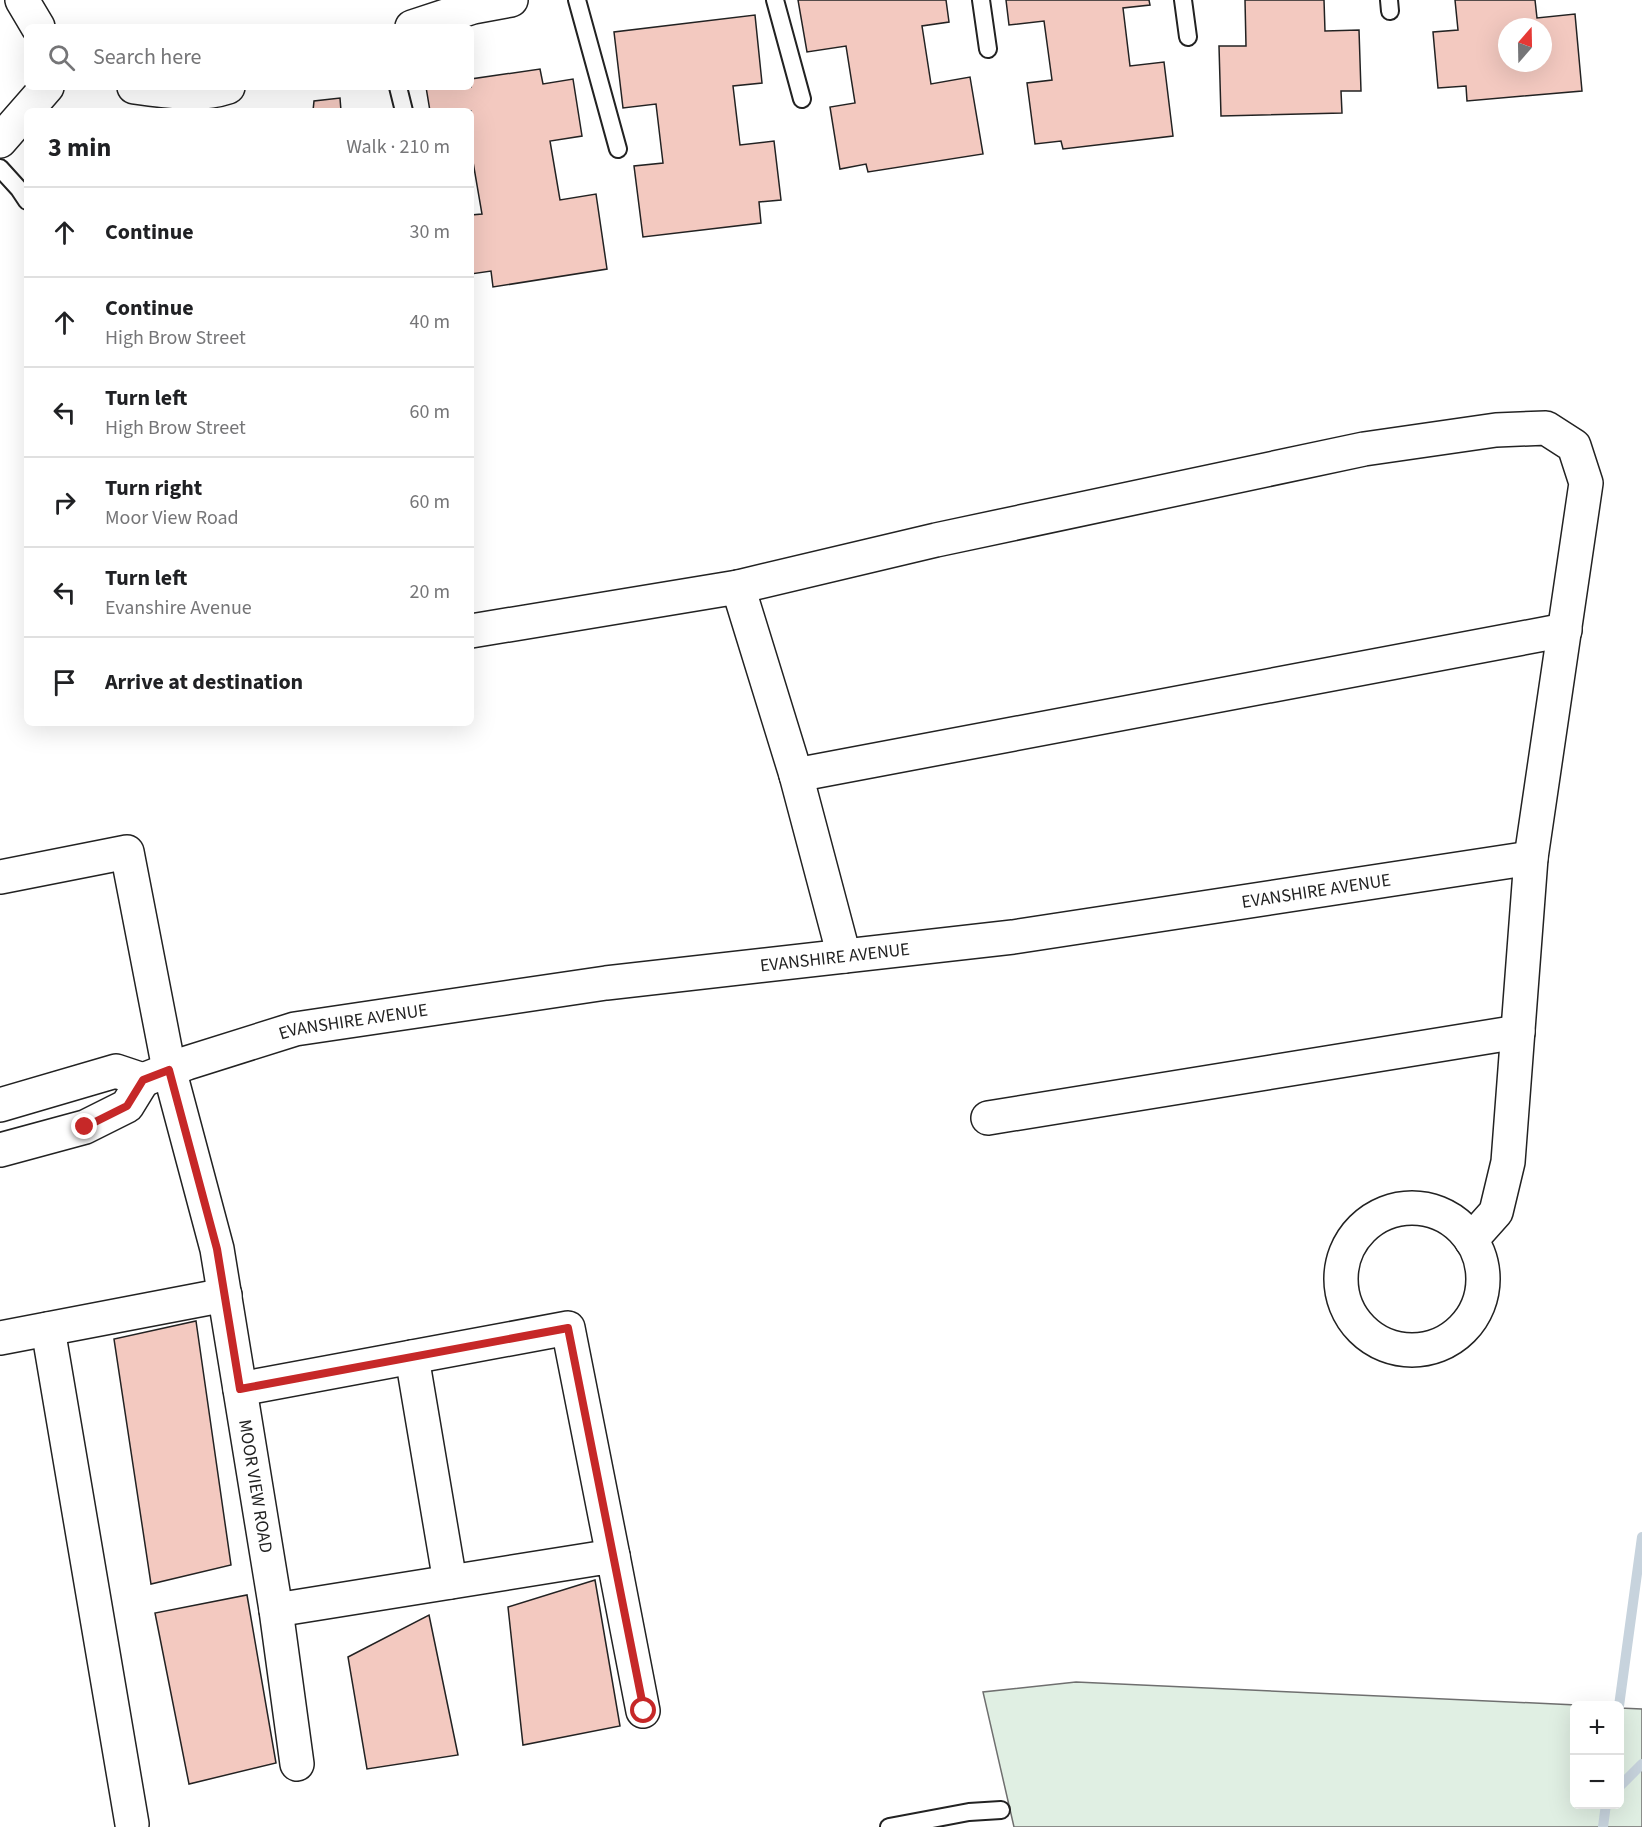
<!DOCTYPE html>
<html lang="en">
<head>
<meta charset="utf-8">
<style>
  :root { --surface:#fff; --page:#f6f6f6; --text:#202124; --muted:#757577; --line:#e0e0e0 }
  body { margin:0; font-family:"Source Sans 3",sans-serif; background:var(--page); color:var(--text) }
  .controls { position:absolute; right:18px; bottom:18px; display:grid; overflow:hidden; border-radius:9px; box-shadow:0 6px 24px #0002 }
  .controls button { width:54px; height:54px; display:grid; place-items:center; padding:0; border:0; border-bottom:2px solid var(--line); background:var(--surface); color:var(--text); font:30px sans-serif }
  .compass { position:absolute; left:1498px; top:18px; width:54px; height:54px; border-radius:50%; background:var(--surface); box-shadow:0 6px 24px #0002; rotate:20deg }
  .stop { position:absolute; width:18px; height:18px; margin:-14px; border:4px solid #c62828; border-radius:50%; background:#fff }
  .stop.end { background:#c62828; border-color:#fff; box-shadow:0 2px 6px #0008 }
  .list { margin:0; padding:0; list-style:none }
  h2 { display:flex; justify-content:space-between; align-items:center; height:78px; margin:0; padding:0 24px; font-size:26px }
  h2 small { font-size:20px; font-weight:400; color:var(--muted) }
  .list li { display:grid; grid-template-columns:39px 1fr auto; gap:18px; align-items:center; box-sizing:border-box; height:90px; padding:0 24px; border-top:2px solid var(--line) }
  .list b { display:block; font-size:22px; white-space:nowrap }
  .list p { margin:0; font-size:20px; white-space:nowrap; color:var(--muted) }
  .list em { font-size:20px; font-style:normal; color:var(--muted) }
  .icon { flex:none; width:33px; height:33px; fill:none; stroke:currentColor; stroke-width:2; stroke-linecap:round; stroke-linejoin:round }
  .map { position:relative; flex:none; width:1642px; height:1827px; overflow:hidden }
  .search { position:absolute; background:var(--surface); box-shadow:0 6px 24px #0002; left:24px; top:24px; width:450px; height:66px; display:flex; align-items:center; gap:15px; box-sizing:border-box; padding:0 21px; border-radius:9px; color:var(--muted); font-size:22px }
  .panel { position:absolute; background:var(--surface); box-shadow:0 6px 24px #0002; left:24px; top:108px; width:450px; height:618px; border-radius:9px }
  .map>svg:first-child { display:block }
  .green { fill:#e0efe3; stroke:#6f6f6f; stroke-width:1.5 }
  .lines { fill:none; stroke-linecap:round; stroke-linejoin:round }
  .stream { stroke:#c7d3dd; stroke-width:10 }
  .building { fill:#f3c9c0; stroke:#222; stroke-width:1.5; fill-rule:evenodd }
  .service-casing { stroke:#222; stroke-width:20 }
  .minor-casing { stroke:#222; stroke-width:36 }
  .service { stroke:#fff; stroke-width:16 }
  .minor { stroke:#fff; stroke-width:33 }
  .route { stroke:#c62828; stroke-width:8 }
  .labels { text-anchor:middle; stroke-width:4.5; stroke-linejoin:round; paint-order:stroke }
  .street-label { font-size:18px; fill:#222; stroke:#fff }
</style>
</head>
<body>
<div class="map">
<svg width="1642" height="1827" viewBox="0 0 1642 1827">
  <rect width="100%" height="100%" fill="#fff"/>
  <path class="green" d="M1076,1682l500,23 -2,99h46v-96l22,1v118h-628l-31,-135z"/>
  <g class="lines">
    <path class="stream" d="M1619,1706l23,-169
      M1620,1786l22,-22
      M1603,1827l3,-23"/>
  </g>
  <path class="building" d="M798,0h148l3,22 -27,4 9,58 39,-7 13,77 -115,18 -2,-8 -26,5 -10,-62 25,-4 -9,-57 -39,6z
    M1006,0h143l1,5 -27,3 7,58 34,-4 9,74 -110,13 -2,-8 -26,3 -8,-61 25,-3 -8,-59 -35,4z
    M1245,0h79l1,31 34,-1 2,61h-20l1,22 -121,3 -2,-70h27z
    M1455,0h80l2,18 38,-4 7,77 -115,10 -1,-15 -28,2 -5,-56 25,-2zM1507,27h36v36h-36z
    M755,15l7,68 -29,3 7,59 34,-4 7,59 -22,2 2,21 -118,14 -9,-71 29,-3 -7,-59 -33,4 -9,-76z
    M540,69l3,15 30,-5 9,57 -32,5 10,59 36,-6 11,75 -114,18 -2,-16 -20,3v-59l11,-1 -10,-58h-1v-45h-41l-4,-24h45v-8z
    M340,98l1,13h-28l1,-10z
    M196,1321l35,244 -80,19 -37,-245z
    M595,1580l25,146 -97,19 -15,-138z
    M247,1595l29,168 -87,21 -34,-171z
    M429,1615l29,140 -91,14 -19,-112z"/>
  <g class="lines">
    <defs>
      <path id="service" d="M577,0l41,149
        M775,0l27,99
        M981,0l7,49
        M1183,0l5,37
        M1389,0l1,11
        M398,87l6,24
        M0,168l19,21 8,12
        M889,1827l80,-15 32,-2"/>
      <g id="minor">
        <path d="M22,0l16,27"/>
        <path d="M412,27l61,-20 38,-7"/>
        <path d="M134,87c31,4 64,10 94,0"/>
        <path d="M0,141l47,-54"/>
        <path d="M738,587l198,-47 428,-91 132,-19 50,-2 28,18 12,37 -55,375 -23,304 -12,50 -25,28"/>
        <path d="M471,631l267,-44 58,188 48,181"/>
        <path d="M796,775l769,-145"/>
        <path id="s1" d="M0,877l127,-25 42,217 48,180 59,361 21,154"/>
        <path id="s2" d="M143,1080l44,-17 108,-34 311,-46 407,-46 518,-79"/>
        <path d="M0,1105l116,-34 27,9 -16,26 -42,21 -85,23"/>
        <path d="M988,1118l530,-86"/>
        <circle cx="1412" cy="1279" r="71"/>
        <path d="M48,1329l84,495"/>
        <path d="M0,1338l225,-43"/>
        <path d="M412,1357l38,225"/>
        <path d="M240,1389l328,-61 45,228"/>
        <path d="M276,1610l337,-54 30,155"/>
      </g>
    </defs>
    <use href="#service" class="service-casing"/>
    <use href="#minor" class="minor-casing"/>
    <use href="#service" class="service"/>
    <use href="#minor" class="minor"/>
  </g>
  <g class="lines">
    <path class="route" d="M85,1127l42,-21 16,-26 26,-10 48,179 23,140 328,-61 76,383"/>
  </g>
  <g class="labels">
    <g class="street-label">
      <text dy="6" stroke="none"><textPath href="#s2" startOffset="1191">EVANSHIRE AVENUE</textPath></text>
      <text dy="6" stroke="none"><textPath href="#s2" startOffset="705">EVANSHIRE AVENUE</textPath></text>
      <text dy="6" stroke="none"><textPath href="#s2" startOffset="219">EVANSHIRE AVENUE</textPath></text>
      <text dy="6" stroke="none"><textPath href="#s1" startOffset="777">MOOR VIEW ROAD</textPath></text>
    </g>
  </g>
</svg>
<div class="controls">
<button>+</button>
<button>−</button>
</div>
<svg class="compass" viewBox="-18 -18 36 36"><path d="M0-13l5 13h-10z" fill="#e53935"/><path d="M0 13l5-13h-10z" fill="#757577"/></svg>
<div class="stop" style="left:644px;top:1711px"></div>
<div class="stop end" style="left:85px;top:1127px"></div>
<div class="search"><svg class="icon" aria-label="search" viewBox="0 0 24 24"><circle cx="10" cy="10" r="6"/><path d="M15 15l6 6"/></svg>Search here</div>
<section class="panel">
<h2>3 min<small>Walk · 210 m</small></h2>
<ul class="list">
<li><svg class="icon" aria-label="ahead" viewBox="0 0 24 24"><path d="M12 20V5M6 11l6-6 6 6"/></svg><div><b>Continue</b></div><em>30 m</em></li>
<li><svg class="icon" aria-label="ahead" viewBox="0 0 24 24"><path d="M12 20V5M6 11l6-6 6 6"/></svg><div><b>Continue</b><p>High Brow Street</p></div><em>40 m</em></li>
<li><svg class="icon" aria-label="left" viewBox="0 0 24 24"><path d="M17 20v-9H6M10 6l-5 5 5 5"/></svg><div><b>Turn left</b><p>High Brow Street</p></div><em>60 m</em></li>
<li><svg class="icon" aria-label="right" viewBox="0 0 24 24"><path d="M7 20v-9h11M14 6l5 5-5 5"/></svg><div><b>Turn right</b><p>Moor View Road</p></div><em>60 m</em></li>
<li><svg class="icon" aria-label="left" viewBox="0 0 24 24"><path d="M17 20v-9H6M10 6l-5 5 5 5"/></svg><div><b>Turn left</b><p>Evanshire Avenue</p></div><em>20 m</em></li>
<li><svg class="icon" aria-label="arrive" viewBox="0 0 24 24"><path d="M6 21V4h12l-3 4 3 4H6"/></svg><div><b>Arrive at destination</b></div></li>
</ul>
</section>
</div>
</body>
</html>
